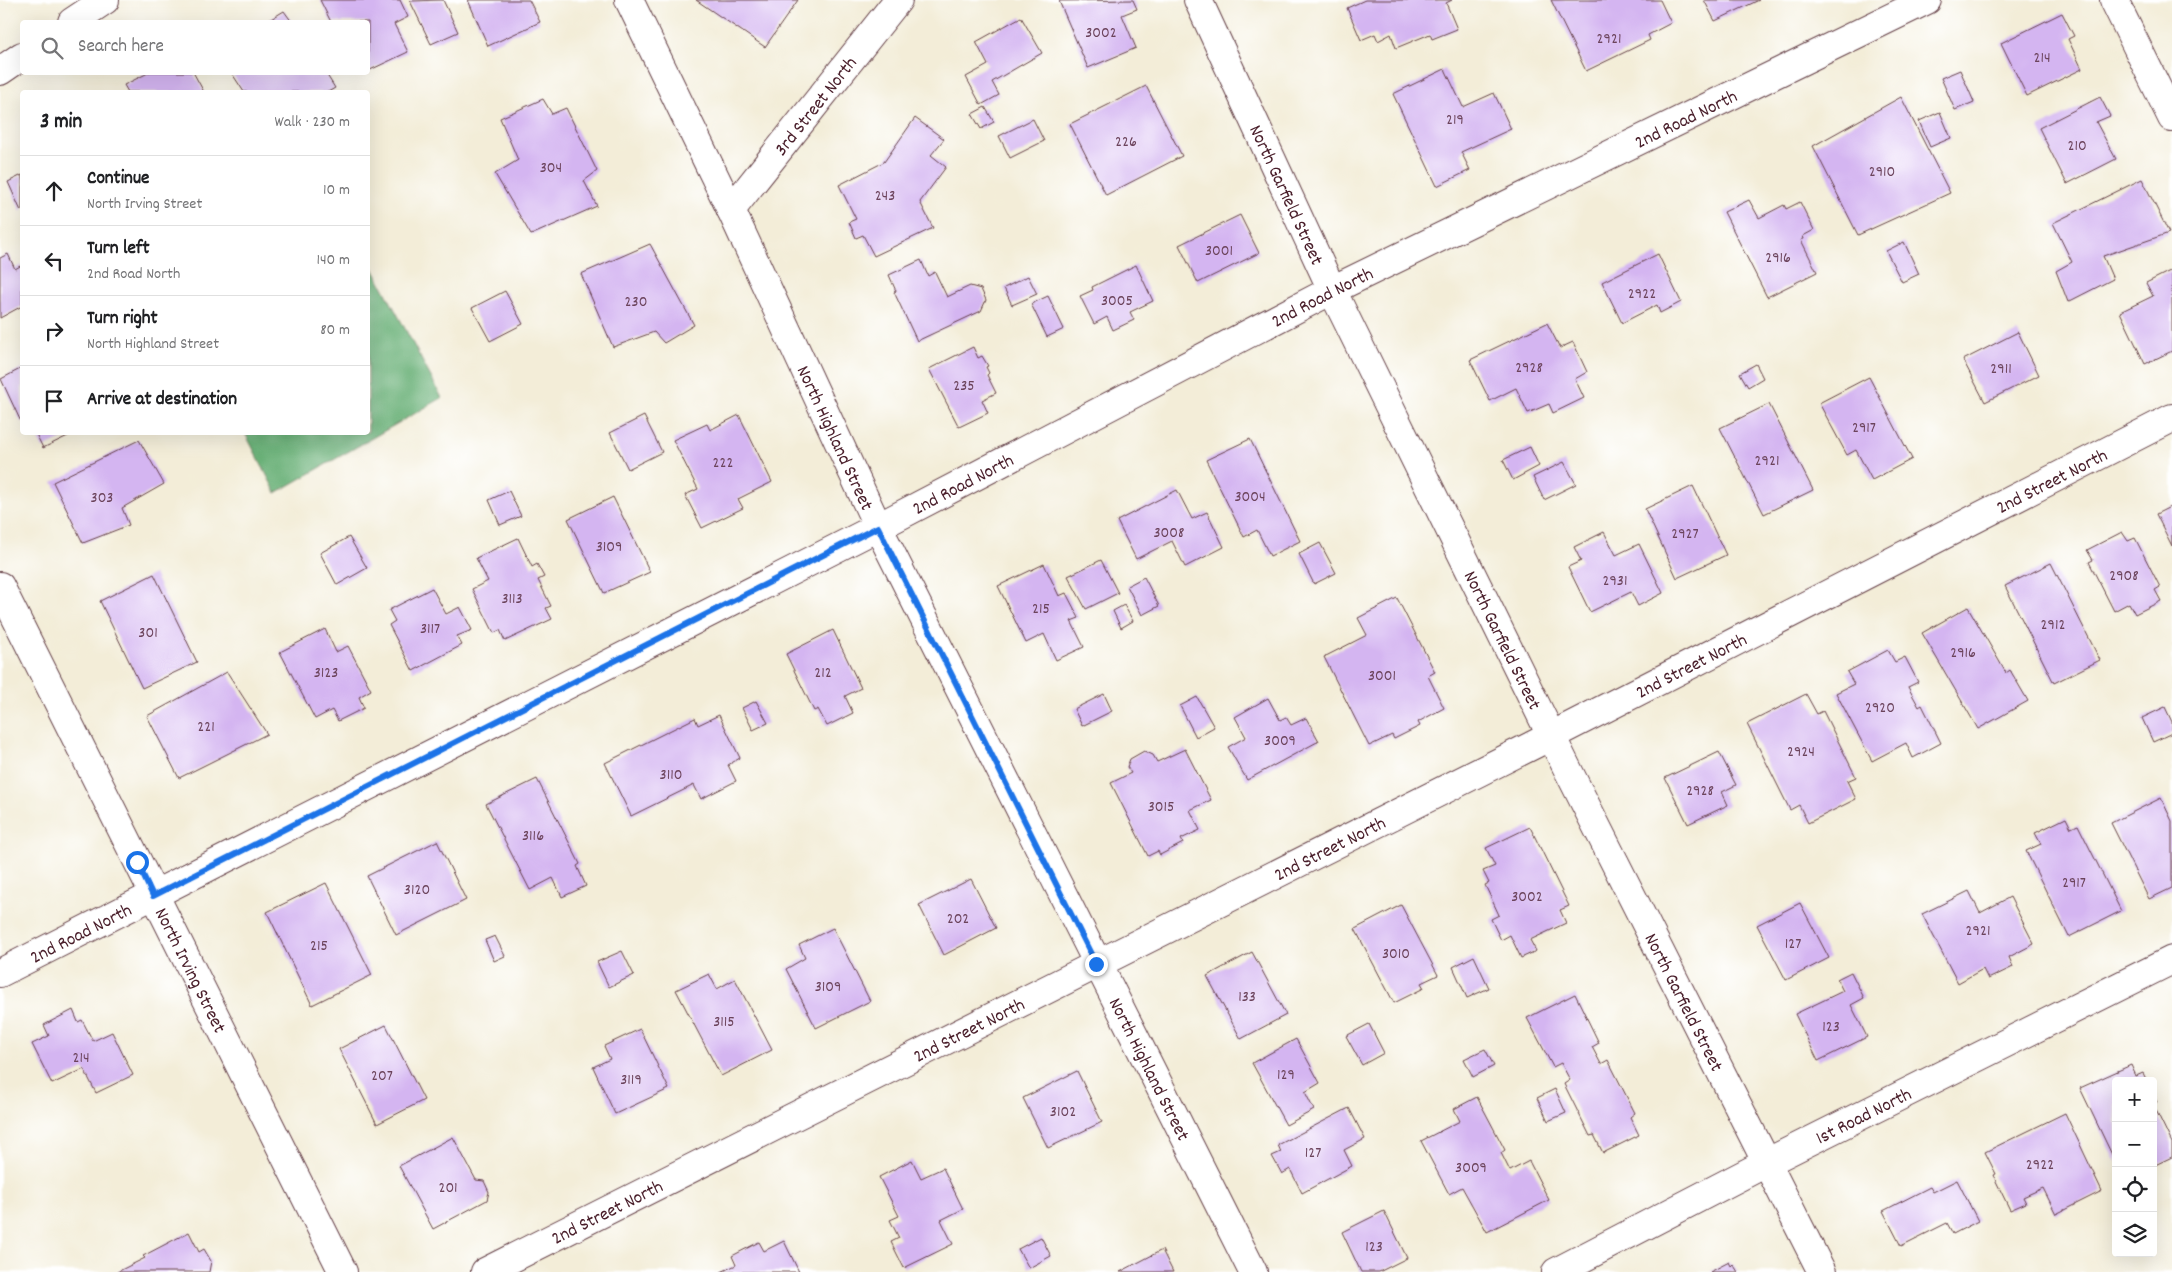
<!DOCTYPE html>
<html lang="en">
<head>
<meta charset="utf-8">
<style>
  :root { --surface:#fff; --page:#f2f2f2; --text:#202124; --muted:#757577; --line:#e0e0e0 }
  body { margin:0; font-family:Dekko,sans-serif; background:var(--page); color:var(--text) }
  .controls { position:absolute; right:15px; bottom:15px; display:grid; overflow:hidden; border-radius:5px; box-shadow:0 5px 20px #0002 }
  .controls button { width:45px; height:45px; display:grid; place-items:center; padding:0; border:0; border-bottom:1px solid var(--line); background:var(--surface); color:var(--text); font:25px sans-serif }
  .stop { position:absolute; width:15px; height:15px; margin:-11px; border:4px solid #1a73e8; border-radius:50%; background:#fff }
  .stop.end { background:#1a73e8; border-color:#fff; box-shadow:0 1px 5px #0008 }
  .list { margin:0; padding:0; list-style:none }
  h2 { display:flex; justify-content:space-between; align-items:center; height:65px; margin:0; padding:0 20px; font-size:21px }
  h2 small { font-size:16px; font-weight:400; color:var(--muted) }
  .list li { display:grid; grid-template-columns:32px 1fr auto; gap:15px; align-items:center; box-sizing:border-box; height:70px; padding:0 20px; border-top:1px solid var(--line) }
  .list b { display:block; font-size:19px; white-space:nowrap }
  .list p { margin:0; font-size:16px; white-space:nowrap; color:var(--muted) }
  .list em { font-size:16px; font-style:normal; color:var(--muted) }
  .icon { flex:none; width:28px; height:28px; fill:none; stroke:currentColor; stroke-width:2; stroke-linecap:round; stroke-linejoin:round }
  .map { position:relative; flex:none; width:2172px; height:1272px; overflow:hidden }
  .search { position:absolute; background:var(--surface); box-shadow:0 5px 20px #0002; left:20px; top:20px; width:350px; height:55px; display:flex; align-items:center; gap:12px; box-sizing:border-box; padding:0 18px; border-radius:5px; color:var(--muted); font-size:19px }
  .panel { position:absolute; background:var(--surface); box-shadow:0 5px 20px #0002; left:20px; top:90px; width:350px; height:345px; border-radius:5px }
  .map>svg:first-child { display:block }
  .forest { fill:#69b077; stroke:#5a6851 }
  .building { fill:#d4b5f1 }
  .lines { fill:none; stroke-linecap:round; stroke-linejoin:round }
  .minor-casing { stroke:#633e45; stroke-width:30 }
  .minor { stroke:#fff; stroke-width:28 }
  .route { stroke:#1a73e8; stroke-width:6 }
  .labels { text-anchor:middle; stroke-width:4.5; stroke-linejoin:round; paint-order:stroke }
  .number-label { font-size:16px; fill:#6c445c }
  .street-label { font-size:19px; fill:#4a1f2b; stroke:#fff }
</style>
</head>
<body>
<div class="map">
<svg width="2172" height="1272" viewBox="0 0 2172 1272">
  <rect width="100%" height="100%" fill="#fff"/>
  <filter id="ink" filterUnits="userSpaceOnUse"><feTurbulence type="fractalNoise" baseFrequency=".02" numOctaves="2"/><feDisplacementMap in="SourceGraphic" scale="10" xChannelSelector="R" yChannelSelector="G"/><feConvolveMatrix kernelMatrix="1 2 1 2 8 2 1 2 1" color-interpolation-filters="sRGB"/></filter>
  <filter id="wash" filterUnits="userSpaceOnUse"><feTurbulence type="fractalNoise" baseFrequency=".0096" numOctaves="4" result="noise"/><feDisplacementMap in="SourceGraphic" scale="20" xChannelSelector="R" yChannelSelector="G"/><feGaussianBlur stdDeviation="1.12" result="paint"/><feColorMatrix in="noise" values="0 0 0 0 0 0 0 0 0 0 0 0 0 0 0 0 0 1.4 0 .05"/><feComposite in="paint" operator="in"/></filter>
  <g filter="url(#wash)">
    <rect width="100%" height="100%" fill="#f3edd8"/>
    <path class="forest" d="M368,259l74,139 -166,95 -31,-60 123,-1z"/>
    <g id="blocks">
      <path class="building" d="M320,0h80l8,17 -14,7 14,28 -40,19v-49h-37z
        M443,0l15,32 -27,12 -21,-43z
        M468,0h61l11,22 -52,24z
        M696,0h102l-33,47z
        M1133,0l4,9 -15,6 14,33 -48,20 -29,-67z
        M1365,0h87l-6,3 11,26 -25,10 -2,-5 -34,14 -5,-14 -13,7 -3,-7 -14,6 -14,-32z
        M1551,0h109l11,23 -23,12 2,5 -64,31z
        M1704,0h55l-44,21z
        M284,11l8,11h-26z
        M2062,13l12,23 -6,3 14,30 -55,27 -26,-53z
        M1021,17l21,36 -50,29 7,13 -18,10 -15,-28 22,-12 -12,-23z
        M1445,69l18,38 31,-14 17,36 -50,23 9,18 -33,16 -44,-92z
        M1960,70l14,32 -19,8 -14,-32z
        M150,72h43l11,20h-76l-4,-7z
        M231,72h94l10,16 -7,4h-84z
        M1146,86l36,70 -76,39 -36,-71z
        M1901,97l49,96 -92,42 -45,-89z
        M2100,97l10,19 -14,6 20,37 -49,25 -28,-56z
        M543,99l9,15 14,-6 31,63 -13,10 13,25 -66,29 -36,-61 23,-14 -18,-42z
        M985,107l9,15 -13,7 -9,-15z
        M1940,112l11,26 -21,9 -11,-26z
        M915,118l29,21 -13,16 15,12 -26,35 13,26 -59,28 -11,-21 -7,3 -7,-16 7,-3 -17,-34 45,-23z
        M1033,119l11,22 -34,17 -11,-22z
        M22,175v35l-1,1 -13,-29z
        M2142,179l27,54 -66,23 10,23 -45,23 -12,-31 16,-9 -19,-39z
        M1749,200l10,18 25,-13 2,4 14,-7 14,28 -11,6 1,3 -3,1 16,32 -50,25 -43,-85z
        M1240,215l19,38 -61,30 -19,-38z
        M1904,242l15,32 -17,8 -16,-31z
        M650,244l44,81 -30,18 -10,-11 -41,15 -32,-73z
        M8,254l7,15 7,-4v41l-22,12v-60z
        M1658,254l23,48 -21,11 -3,-8 -35,18 -20,-41z
        M921,260l7,16 7,-4 12,25 23,-11 11,3 5,11 -5,11 -64,30 -23,-49 2,-1 -7,-16z
        M1136,265l17,36 -23,11 4,8 -21,10 -6,-13 -13,7 -14,-28 13,-6 -1,-3z
        M2172,270v81l-27,13 -25,-52 33,-16 -7,-13z
        M1028,276l9,18 -25,11 -8,-17z
        M505,291l18,33 -33,17 -18,-33z
        M1048,296l16,33 -17,8 -16,-33z
        M1547,323l13,25 13,-6 14,30 -12,7 9,19 -31,15 -4,-9 -21,9 -12,-25 -26,13 -20,-41z
        M2018,332l21,43 -54,27 -22,-42z
        M973,347l5,11 4,-2 6,10 -2,1 3,6 -2,2 9,18 -14,7 6,13 -29,14 -30,-58z
        M1756,364l7,14 -15,9 -8,-14z
        M22,368v56l-21,-45z
        M1869,377l43,82 -40,21 -16,-30 -9,5 -28,-52z
        M1769,404l44,86 -49,24 -44,-86z
        M739,415l33,67 -34,17 5,9 -41,20 -17,-33 13,-6 -25,-49 34,-16 3,6z
        M644,416l18,36 -34,17 -18,-36z
        M35,432h41l-33,16z
        M1250,439l50,102 -30,15 -13,-26 -13,7 -38,-77z
        M139,440l25,44 -42,24 7,17 -46,18 -30,-61z
        M1530,447l9,19 -26,14 -10,-20z
        M1564,462l12,22 -32,16 -11,-23z
        M1693,486l33,69 -49,23 -32,-69z
        M1177,490l15,29 15,-7 17,35 -39,20 -13,-26 -36,18 -19,-38z
        M509,491l12,25 -21,9 -11,-25z
        M613,497l37,75 -46,21 -36,-74z
        M2172,506v40l-16,-32z
        M1604,532l12,23 23,-11 24,49 -25,13 -7,-14 -41,20 -22,-45 13,-6 -7,-14z
        M2122,532l6,9 7,-3 25,49 -5,3 6,11 -26,13 -6,-11 -15,8 -25,-49 4,-2 -6,-10z
        M349,537l18,31 -30,17 -17,-32z
        M518,538l14,29 5,-3 7,13 -6,3 13,26 -5,2 6,11 -47,22 -5,-11 -6,3 -22,-44 16,-8 -12,-23z
        M1320,543l16,30 -22,11 -15,-30z
        M1101,560l17,33 -32,16 -18,-33z
        M2051,563l49,97 -46,23 -49,-97z
        M1044,564l15,32 7,-3 13,25 -8,3 13,26 -28,13 -12,-26 -18,9 -28,-57z
        M154,574l43,88 -55,26 -42,-87z
        M1144,577l15,29 -17,9 -15,-29z
        M432,588l14,26 14,-7 12,23 -15,6 5,9 -49,26 -24,-46 6,-4 -6,-11z
        M1397,598l38,74 -7,4 16,32 -26,14 2,4 -26,13 -2,-4 -23,11 -45,-89 43,-22 -9,-17z
        M1124,605l9,16 -12,7 -8,-17z
        M1968,607l38,66 4,-3 18,31 -50,28 -56,-96z
        M325,629l11,23 12,-6 23,44 -12,7 5,11 -26,13 -6,-11 -17,9 -35,-67z
        M833,630l28,58 -16,8 8,17 -26,13 -9,-17 -4,2 -28,-57z
        M1888,650l7,12 10,-5 13,25 -10,5 11,20 3,-2 19,38 -28,15 -7,-15 -34,18 -36,-68 18,-9 -7,-12z
        M227,672l40,62 -88,44 -32,-62z
        M1104,694l8,17 -30,15 -8,-17z
        M1806,694l11,20 6,-3 33,66 -9,4 9,18 -48,24 -9,-18 -9,5 -43,-86z
        M1197,697l17,30 -18,10 -16,-31z
        M1268,698l12,22 6,-3 5,8 15,-7 13,23 -72,39 -19,-33 18,-10 -11,-20z
        M756,701l12,22 -15,7 -11,-22z
        M2165,707l7,15v11l-19,9 -11,-24z
        M719,715l21,43 -12,7 8,16 -35,18 -7,-14 -63,31 -26,-53 90,-45 3,7z
        M1185,749l26,51 -21,10 10,20 -19,9 2,4 -23,12 -2,-4 -10,5 -37,-73 20,-10 -4,-6 3,-8 14,-8 9,4 4,7z
        M1719,752l17,33 -14,7 6,13 -40,19 -23,-46z
        M537,779l43,85 -3,2 9,20 -24,11 -9,-19 -23,12 -44,-86z
        M2161,798l11,23v67l-23,11 -38,-76z
        M2066,818l5,10 7,-3 43,86 -52,26 -43,-86 15,-7 -6,-11z
        M1530,827l39,79 -9,4 6,13 -36,17 6,11 -15,7 -11,-23 -9,5 -10,-21 8,-4 -14,-30 4,-2 -6,-12 12,-5 -9,-18z
        M437,841l29,59 -70,35 -29,-59z
        M971,879l25,49 -52,27 -25,-50z
        M326,883l46,92 -60,30 -45,-93z
        M1969,891l11,22 30,-16 24,47 -25,13 4,10 -25,12 -5,-10 -25,14 -36,-69z
        M1800,903l29,55 -43,22 -29,-55z
        M1401,905l37,70 -17,8 3,5 -30,15 -39,-74z
        M833,928l37,73 -54,27 -30,-59 19,-11 -6,-13z
        M495,936l10,20 -11,5 -9,-21z
        M622,951l12,24 -25,12 -12,-25z
        M1252,952l34,63 -45,24 -34,-63z
        M1474,956l15,32 -22,10 -14,-31z
        M1851,972l13,26 -13,7 16,32 -49,24 -23,-47 48,-23 -6,-12z
        M709,974l8,15 18,-10 37,71 -51,26 -45,-86z
        M1575,994l24,49 -7,4 9,17 7,-4 27,53 -5,4 9,18 -36,18 -9,-18 -4,1 -26,-52 6,-4 -9,-17 -8,4 -26,-49z
        M73,1010l5,12 4,-2 11,21 19,-9 21,43 -37,18 -12,-24 -32,15 -20,-40 17,-8 -5,-11z
        M1369,1024l15,29 -22,12 -16,-29z
        M386,1025l38,75 -47,24 -38,-75z
        M640,1029l29,60 -54,25 -22,-47 17,-8 -6,-13z
        M1296,1039l24,44 -15,9 9,18 -28,15 -34,-62z
        M1485,1049l9,17 -21,11 -9,-18z
        M2131,1065l5,11 7,-3 4,8h-31v82l-36,-75z
        M1077,1071l25,51 -54,26 -25,-50z
        M1555,1089l11,24 -18,8 -11,-23z
        M2153,1095l4,7 -4,2 19,39v14l-19,9z
        M1477,1097l28,53 -4,3 9,18 19,-10 20,39 -62,32 -25,-45 -13,7 -28,-53 39,-20 -6,-12z
        M1349,1108l16,31 -21,11 8,16 -50,27 -12,-24 -8,5 -10,-18 9,-4 -3,-7z
        M2065,1113l37,78 -46,23 -13,-26 -20,9 3,6 -16,7 -17,-35 3,-1 -11,-22z
        M453,1137l23,43 8,1 5,11 -2,8 -54,29 -34,-63z
        M912,1160l9,18 22,-10 20,41 -22,11 12,24 -49,24 -13,-26 8,-4 -9,-18 9,-4 -20,-39z
        M1957,1180l21,41 -25,13 -6,-11 -46,23 -18,-35 47,-24 3,5z
        M1384,1211l23,47 -28,14h-18l-19,-40z
        M189,1232l10,20 5,-3 7,12 -2,11h-92l28,-14 -2,-2z
        M1041,1237l10,19 -22,12 -11,-19z
        M784,1241l15,31h-78l15,-7 -4,-9 27,-14 5,9z
        M1162,1250l11,22h-53z
        M1729,1262l2,4 2,-2 5,8h-28z"/>
    </g>
  </g>
  <g filter="url(#ink)">
    <use href="#blocks" fill-opacity="0" stroke="#633e45" stroke-width="1"/>
    <g class="lines">
      <defs>
        <g id="minor">
          <path id="s1" d="M629,0l102,210 147,317 375,745"/>
          <path id="s2" d="M1198,0l134,290 235,478 255,504"/>
          <path d="M2114,0l58,118"/>
          <path d="M72,22l33,-22"/>
          <path d="M0,71l22,-15"/>
          <path id="s3" d="M731,210l167,-210"/>
          <path id="s4" d="M0,586l343,686"/>
          <path id="s5" d="M0,973l878,-446 454,-237 595,-290"/>
          <path id="s6" d="M485,1272l1066,-536 621,-318"/>
          <path id="s7" d="M1556,1272l210,-109 406,-203"/>
        </g>
      </defs>
      <use href="#minor" class="minor-casing"/>
      <use href="#minor" class="minor"/>
    </g>
  </g>
  <g class="lines" filter="url(#ink)">
    <path class="route" d="M137,862l16,34 725,-369 218,437"/>
  </g>
  <g class="labels">
    <g class="number-label">
      <text x="1101" y="37">3002</text>
      <text x="1609" y="43">2921</text>
      <text x="2042" y="62">214</text>
      <text x="1455" y="124">219</text>
      <text x="1126" y="146">226</text>
      <text x="2077" y="150">210</text>
      <text x="551" y="172">304</text>
      <text x="1882" y="176">2910</text>
      <text x="885" y="200">243</text>
      <text x="1219" y="255">3001</text>
      <text x="1778" y="262">2916</text>
      <text x="1642" y="298">2922</text>
      <text x="1117" y="305">3005</text>
      <text x="636" y="306">230</text>
      <text x="1529" y="372">2928</text>
      <text x="2001" y="373">2911</text>
      <text x="964" y="390">235</text>
      <text x="1864" y="432">2917</text>
      <text x="1767" y="465">2921</text>
      <text x="723" y="467">222</text>
      <text x="1250" y="501">3004</text>
      <text x="102" y="502">303</text>
      <text x="1169" y="537">3008</text>
      <text x="1685" y="538">2927</text>
      <text x="609" y="551">3109</text>
      <text x="2124" y="580">2908</text>
      <text x="1615" y="585">2931</text>
      <text x="512" y="603">3113</text>
      <text x="1041" y="613">215</text>
      <text x="2053" y="629">2912</text>
      <text x="430" y="633">3117</text>
      <text x="148" y="637">301</text>
      <text x="1963" y="657">2916</text>
      <text x="326" y="677">3123</text>
      <text x="823" y="677">212</text>
      <text x="1382" y="680">3001</text>
      <text x="1880" y="712">2920</text>
      <text x="206" y="731">221</text>
      <text x="1280" y="745">3009</text>
      <text x="1801" y="756">2924</text>
      <text x="671" y="779">3110</text>
      <text x="1700" y="795">2928</text>
      <text x="1161" y="811">3015</text>
      <text x="533" y="840">3116</text>
      <text x="2074" y="887">2917</text>
      <text x="417" y="894">3120</text>
      <text x="1527" y="901">3002</text>
      <text x="958" y="923">202</text>
      <text x="1978" y="935">2921</text>
      <text x="1793" y="948">127</text>
      <text x="319" y="950">215</text>
      <text x="1396" y="958">3010</text>
      <text x="828" y="991">3109</text>
      <text x="1247" y="1001">133</text>
      <text x="724" y="1026">3115</text>
      <text x="1831" y="1031">123</text>
      <text x="81" y="1062">214</text>
      <text x="1286" y="1079">129</text>
      <text x="382" y="1080">207</text>
      <text x="631" y="1084">3119</text>
      <text x="1063" y="1116">3102</text>
      <text x="1313" y="1157">127</text>
      <text x="2040" y="1169">2922</text>
      <text x="1471" y="1172">3009</text>
      <text x="448" y="1192">201</text>
      <text x="1374" y="1251">123</text>
    </g>
    <g class="street-label">
      <text dy="7" stroke="none"><textPath href="#s3" startOffset="134">3rd Street North</textPath></text>
      <text dy="7" stroke="none"><textPath href="#s5" startOffset="1890">2nd Road North</textPath></text>
      <text dy="7" stroke="none"><textPath href="#s2" startOffset="214">North Garfield Street</textPath></text>
      <text dy="7" stroke="none"><textPath href="#s5" startOffset="1485">2nd Road North</textPath></text>
      <text dy="7" stroke="none"><textPath href="#s1" startOffset="484">North Highland Street</textPath></text>
      <text dy="7" stroke="none"><textPath href="#s6" startOffset="1755">2nd Street North</textPath></text>
      <text dy="7" stroke="none"><textPath href="#s5" startOffset="1080">2nd Road North</textPath></text>
      <text dy="7" stroke="none"><textPath href="#s2" startOffset="709">North Garfield Street</textPath></text>
      <text dy="7" stroke="none"><textPath href="#s6" startOffset="1350">2nd Street North</textPath></text>
      <text dy="7" stroke="none"><textPath href="#s6" startOffset="945">2nd Street North</textPath></text>
      <text dy="7" stroke="none"><textPath href="#s5" startOffset="90">2nd Road North</textPath></text>
      <text dy="7" stroke="none"><textPath href="#s4" startOffset="429">North Irving Street</textPath></text>
      <text dy="7" stroke="none"><textPath href="#s2" startOffset="1114">North Garfield Street</textPath></text>
      <text dy="7" stroke="none"><textPath href="#s6" startOffset="541">2nd Street North</textPath></text>
      <text dy="7" stroke="none"><textPath href="#s1" startOffset="1189">North Highland Street</textPath></text>
      <text dy="7" stroke="none"><textPath href="#s7" startOffset="345">1st Road North</textPath></text>
      <text dy="7" stroke="none"><textPath href="#s6" startOffset="136">2nd Street North</textPath></text>
    </g>
  </g>
</svg>
<div class="controls">
<button>+</button>
<button>−</button>
<button><svg class="icon" aria-label="locate" viewBox="0 0 24 24"><circle cx="12" cy="12" r="6"/><path d="M12 2v4M12 18v4M2 12h4M18 12h4"/></svg></button>
<button><svg class="icon" aria-label="layers" viewBox="0 0 24 24"><path d="M12 4l9 5-9 5-9-5zM3 14l9 5 9-5"/></svg></button>
</div>
<div class="stop" style="left:137px;top:862px"></div>
<div class="stop end" style="left:1096px;top:964px"></div>
<div class="search"><svg class="icon" aria-label="search" viewBox="0 0 24 24"><circle cx="10" cy="10" r="6"/><path d="M15 15l6 6"/></svg>Search here</div>
<section class="panel">
<h2>3 min<small>Walk · 230 m</small></h2>
<ul class="list">
<li><svg class="icon" aria-label="ahead" viewBox="0 0 24 24"><path d="M12 20V5M6 11l6-6 6 6"/></svg><div><b>Continue</b><p>North Irving Street</p></div><em>10 m</em></li>
<li><svg class="icon" aria-label="left" viewBox="0 0 24 24"><path d="M17 20v-9H6M10 6l-5 5 5 5"/></svg><div><b>Turn left</b><p>2nd Road North</p></div><em>140 m</em></li>
<li><svg class="icon" aria-label="right" viewBox="0 0 24 24"><path d="M7 20v-9h11M14 6l5 5-5 5"/></svg><div><b>Turn right</b><p>North Highland Street</p></div><em>80 m</em></li>
<li><svg class="icon" aria-label="arrive" viewBox="0 0 24 24"><path d="M6 21V4h12l-3 4 3 4H6"/></svg><div><b>Arrive at destination</b></div></li>
</ul>
</section>
</div>
</body>
</html>
